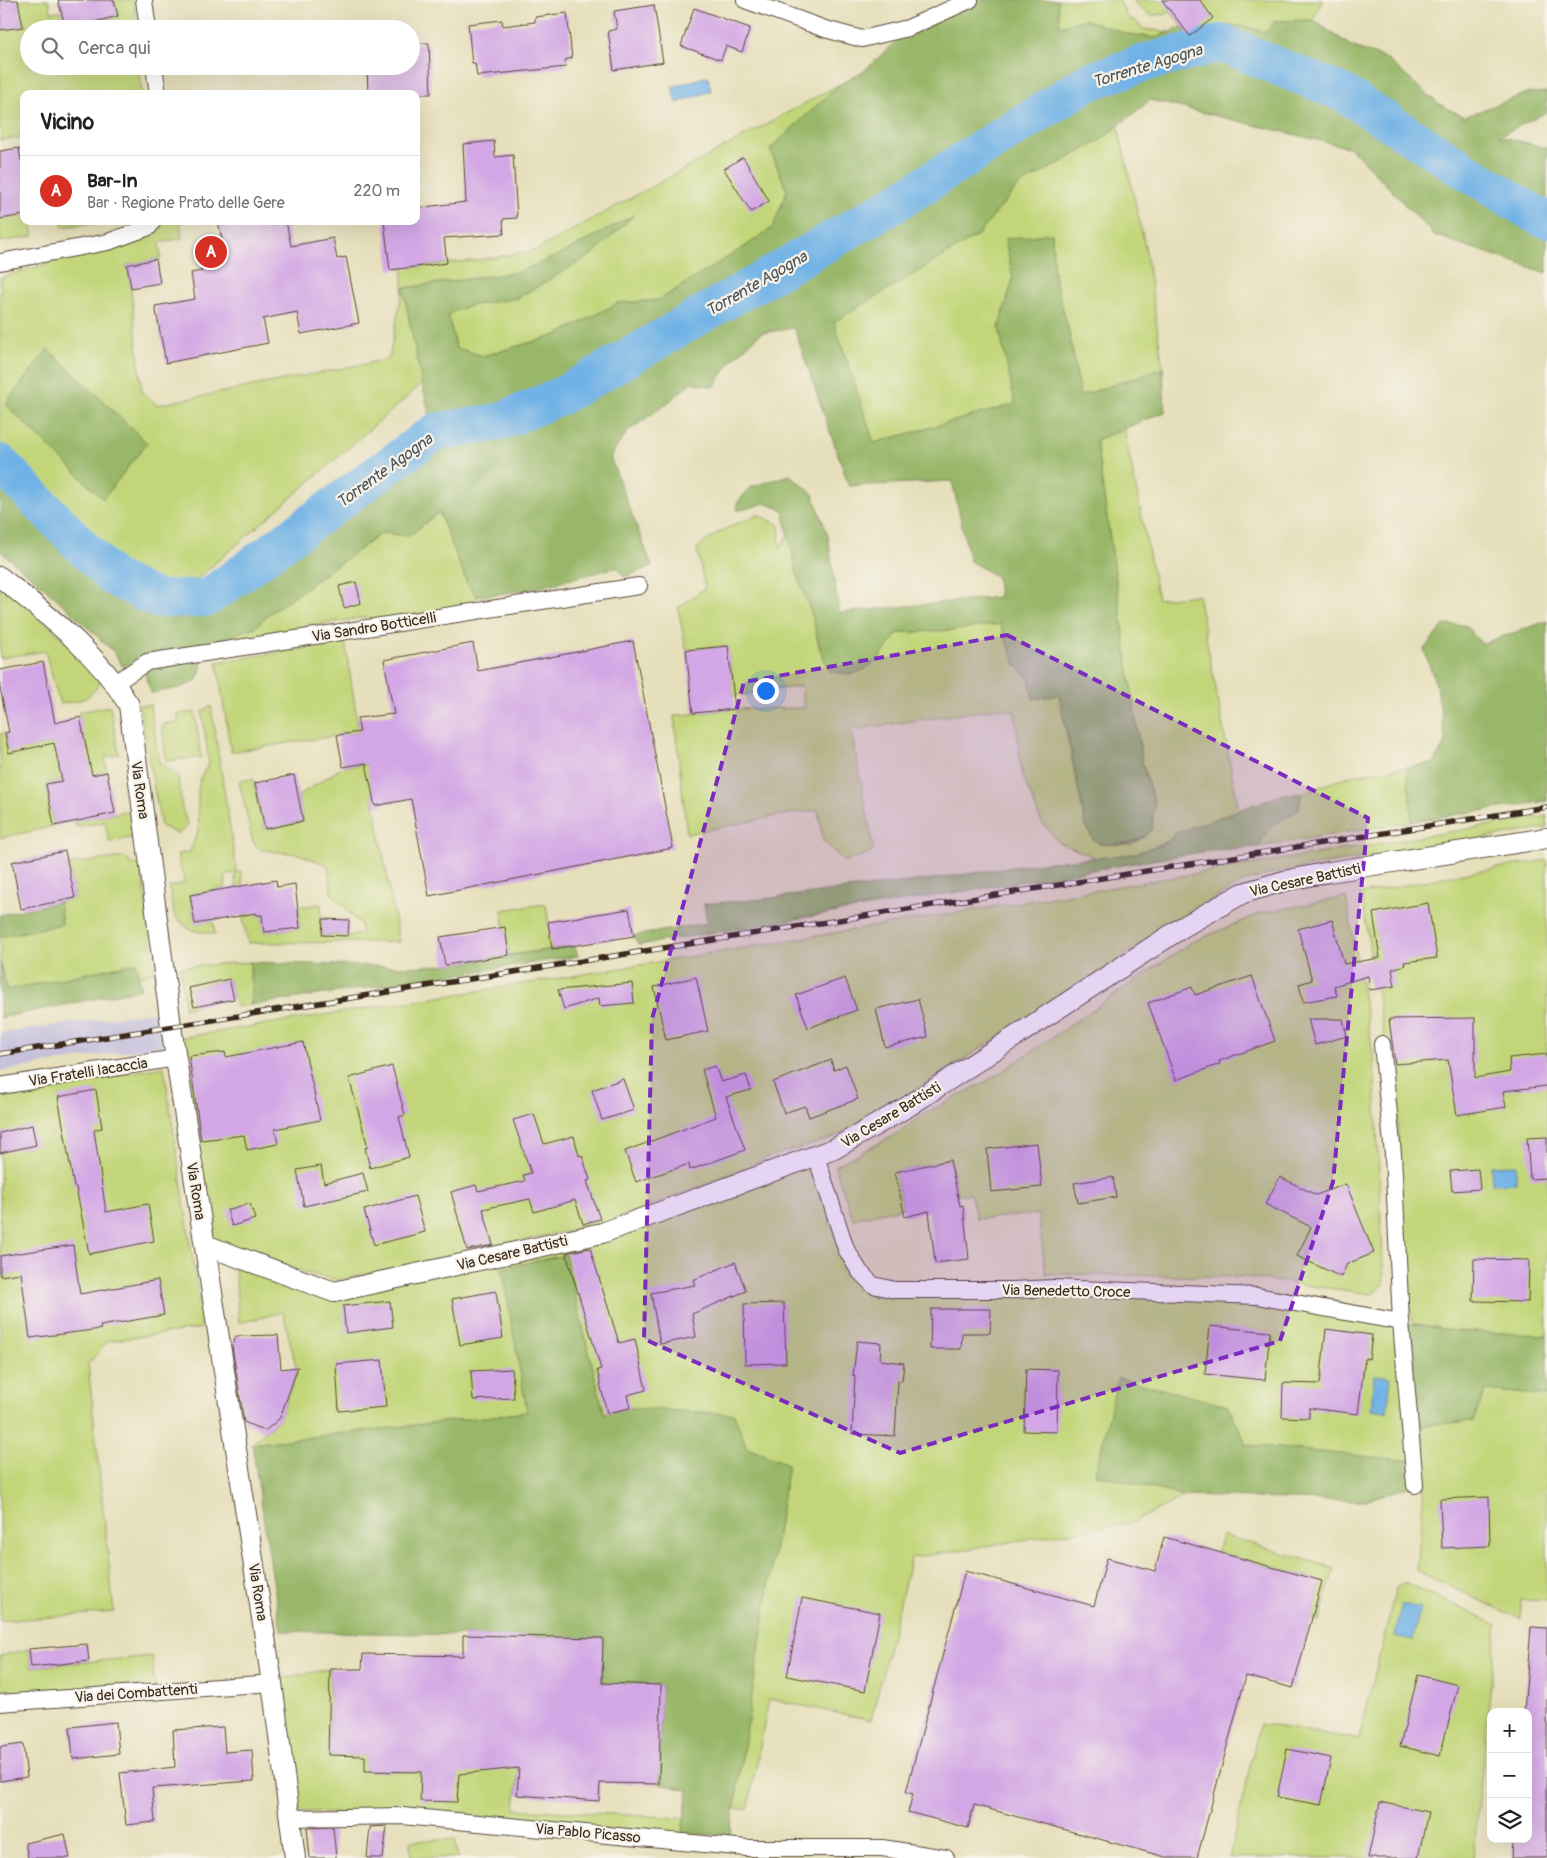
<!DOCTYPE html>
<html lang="it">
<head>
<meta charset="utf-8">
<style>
  :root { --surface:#fff; --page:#f6f6f6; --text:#202124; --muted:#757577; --line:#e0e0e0; --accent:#d93025 }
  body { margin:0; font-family:Pangolin,sans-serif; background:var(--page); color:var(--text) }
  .controls { position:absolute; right:15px; bottom:15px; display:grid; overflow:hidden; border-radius:10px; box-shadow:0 5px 20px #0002 }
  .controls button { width:45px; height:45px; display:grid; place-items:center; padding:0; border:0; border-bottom:1px solid var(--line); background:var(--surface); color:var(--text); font:25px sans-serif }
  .you { position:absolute; left:765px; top:690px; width:18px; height:18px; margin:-12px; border:4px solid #fff; border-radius:50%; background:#1a73e8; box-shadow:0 0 0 8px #1a73e833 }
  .badge { display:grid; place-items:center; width:32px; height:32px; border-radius:50%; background:var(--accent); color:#fff; font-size:16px; font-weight:700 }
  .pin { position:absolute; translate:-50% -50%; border:2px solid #fff; box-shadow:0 1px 5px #0006 }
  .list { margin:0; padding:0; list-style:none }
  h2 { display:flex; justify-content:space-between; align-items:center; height:65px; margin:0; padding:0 20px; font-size:21px }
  h2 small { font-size:16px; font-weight:400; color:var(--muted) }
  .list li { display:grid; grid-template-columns:32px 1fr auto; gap:15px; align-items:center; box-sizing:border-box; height:70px; padding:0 20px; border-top:1px solid var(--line) }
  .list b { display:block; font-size:19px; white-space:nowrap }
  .list p { margin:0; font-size:16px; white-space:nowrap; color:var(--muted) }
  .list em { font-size:16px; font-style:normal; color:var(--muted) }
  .icon { flex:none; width:28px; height:28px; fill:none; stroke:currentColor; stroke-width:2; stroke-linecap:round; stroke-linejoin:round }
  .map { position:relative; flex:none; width:1547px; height:1858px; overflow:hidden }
  .search { position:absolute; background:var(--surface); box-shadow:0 5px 20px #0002; left:20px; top:20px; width:400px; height:55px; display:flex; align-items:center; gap:12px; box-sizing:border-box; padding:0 18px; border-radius:28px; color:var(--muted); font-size:19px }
  .panel { position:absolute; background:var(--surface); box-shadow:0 5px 20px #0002; left:20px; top:90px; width:400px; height:135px; border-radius:10px }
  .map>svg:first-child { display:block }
  .industrial { fill:#c5c0db }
  .green { fill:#c2d679; stroke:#7e804c }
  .forest { fill:#99b769; stroke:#6a7044 }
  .water { fill:#71b2e6; stroke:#566e82 }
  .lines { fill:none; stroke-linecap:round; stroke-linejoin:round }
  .river { stroke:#71b2e6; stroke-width:38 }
  .building { fill:#d3a7e5 }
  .minor-casing { stroke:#554536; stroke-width:18 }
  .tertiary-casing { stroke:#554536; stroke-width:22 }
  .minor { stroke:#fff; stroke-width:16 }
  .tertiary { stroke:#fff; stroke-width:20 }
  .rail-casing { stroke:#3b2a1e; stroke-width:5.5 }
  .rail { stroke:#f7f3e8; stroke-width:4; stroke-dasharray:11; stroke-linecap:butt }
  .marked { fill:#7b2cbf; fill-opacity:0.2; stroke:#7b2cbf; stroke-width:4; stroke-dasharray:10 6; stroke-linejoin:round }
  .labels { text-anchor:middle; stroke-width:4.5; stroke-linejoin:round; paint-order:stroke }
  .street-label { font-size:15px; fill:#3b2a1e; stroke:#f7f3e8 }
  .water-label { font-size:16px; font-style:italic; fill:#4b535a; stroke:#f7f3e8 }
</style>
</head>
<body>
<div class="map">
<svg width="1547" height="1858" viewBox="0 0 1547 1858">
  <rect width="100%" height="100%" fill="#f7f3e8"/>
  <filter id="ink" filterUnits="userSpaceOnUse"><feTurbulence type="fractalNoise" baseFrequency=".02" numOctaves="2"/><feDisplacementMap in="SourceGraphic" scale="10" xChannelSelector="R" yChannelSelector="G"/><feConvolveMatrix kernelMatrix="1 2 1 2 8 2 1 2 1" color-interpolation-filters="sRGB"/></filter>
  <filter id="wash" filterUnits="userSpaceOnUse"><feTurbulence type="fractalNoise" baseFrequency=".0096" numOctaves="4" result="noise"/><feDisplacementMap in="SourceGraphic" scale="20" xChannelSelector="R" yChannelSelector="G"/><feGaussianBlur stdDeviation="1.12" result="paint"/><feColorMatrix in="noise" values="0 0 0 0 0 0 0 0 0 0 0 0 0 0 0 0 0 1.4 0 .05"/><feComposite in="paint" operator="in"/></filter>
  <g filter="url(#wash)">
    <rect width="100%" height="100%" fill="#e6dfbb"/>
    <path class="industrial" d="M161,1011l5,34 -166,26v-38z"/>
    <path class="green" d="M23,0h26l2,12 10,-1 5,18h-37v37h109l4,28h-118v43l-24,3v-110l22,-4 -4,-25z
      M114,0h19l5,29h-70l50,-13z
      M1058,0h61l8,17 8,4 9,8 25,3 -13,6 -29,-4 -19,-6 -49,-2z
      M1134,0h189l-10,20 -38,1 -9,11 -20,-5 -38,6 -15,5 -3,-2 -20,-25 -5,4 -5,-1 -8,2 -15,-10z
      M840,84l-70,65 17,42 -14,36 -27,19 -87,54 -41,3 -61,32 -74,21 -27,-8 -9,-34 21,-8 50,-8 41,-43 -40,17 -116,16 19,96 -234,203 -49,-3 -53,-45 -86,-87v-174l86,-26 73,-31h21l2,17 -23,5 2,15 -34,7 4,23 11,104 15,13 232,-46 14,-71v-20l75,-8 58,-10z
      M1118,126l27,120 18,122 -83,28 -11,-64 -15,-55 -2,-43 -47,5 8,40 -14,49 17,76 -142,39 -40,-121 144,-87 40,-49 83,-46z
      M24,215v6h7l3,15 -34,6v-23z
      M61,221h52l-50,6z
      M1124,429l34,170 40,-4 41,216 -63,22 -7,8 -35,13 -38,4 -38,-16 -17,-21 -20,-50 -6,-59 -14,-4 -150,22 23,121 -29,11 -22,-21 -5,-31 -42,6 -89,18 -13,-118 61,-7 69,-1 -3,-22 -68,10 -5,-50 -42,4 -8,-42 27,-20 -8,-39c18,-17 39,-26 62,-34l20,10 1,24 9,-16 8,41 15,41 8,35 60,7 18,-24 56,-3 46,-6 16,40 7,9 6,5 4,21 26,-5 27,132 14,18h31l13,-7 10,-35 -12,-39 -46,-323z
      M439,512l28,71 10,14 -2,8 -106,16 -3,-4 -100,16 -1,6 -58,5 50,-18 9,-10 116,-83 27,3z
      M0,581l95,88 5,14c-13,19 -19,17 -40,21l-15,-53 -45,7z
      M345,642l14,90 -128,20 -14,-90z
      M139,705h11l9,57 19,15 4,31 6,17 -10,9 -17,-8z
      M110,706l9,48 -14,3 2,15 -61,12 8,42 -54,12v-104l5,-1 4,19 45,-9 26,-26 -1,-5z
      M211,706l26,167 4,-2 5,36 9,-2 2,10h5l2,17 36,-4 -2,-21 23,-3 1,31 26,1 14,-2 -2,-10 -29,-31 -3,-28 -30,-11 -37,-4 -8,-8 -14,-61 14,-2 12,50 38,-8 -5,-25 45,-29 24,-3 32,178 -151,1 -13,-63 1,-7 -10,2 -1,13 -35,7 5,28 18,-3 2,14 -24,-4 -16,-13 -6,-30 16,-4 -8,-29 13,-2c2,-7 6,-15 8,-22 3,-22 -7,-46 11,-65l-7,-53z
      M195,712l6,45 -35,4 -4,-37 17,-2 -1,-8z
      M1407,767l5,54 -155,26 16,-22 25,-15 4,-17 51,-18z
      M132,810l3,27 -26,5 -4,-20 -29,5 -1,-6z
      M1547,816v12l-265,43 -36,10 -36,20 -327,210 -53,28 -59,17 -52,23 -122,47 -54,10 -75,17 -130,27 -29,-6 -101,-37 -30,-199 370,-58z
      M125,857l6,7 10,1 14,106 -16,6 -4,-14 -128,27 -7,-28v-25l62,-13 -3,-22 16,-4 -7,-34z
      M1547,860v475l-92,-4 -43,-8 -9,-97 -6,-109 -36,-223 83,-17z
      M1346,897l28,162 10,225 -11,10 -129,-17 -198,-3 -8,-60 -61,5 -7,-26 -12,3 -8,-36 -55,12 8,36 -50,11 -18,-53 60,-31 26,-19 73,-39 198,-135 70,-29z
      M546,904l6,45 -43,6 -7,-45z
      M250,962l1,43 -15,2 -7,-28 -39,9 4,19 -9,2 -5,-42z
      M164,1067l39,261 -95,13 -20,23 26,248 -114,9v-526z
      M816,1156l30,93 27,36 384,11 144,26 12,139 -166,-16 -19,-39 -133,68 89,22 -50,26 -223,36 -40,162 -102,-21 -21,110h-14l54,-345 -41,-16 -116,-40 -24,5h-3l-39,-158 -63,13 26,144 -277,32 29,-26 17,-47 -14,-59 -44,11 -5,-67 100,36 268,-59z
      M1486,1390l61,6v205l-26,-1 -1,19 -103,-48 7,-81 -1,-65 50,-4z
      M1222,1535l112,33 -15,54 -8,-2 11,-39 -105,-29z
      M1405,1582l92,43 -24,233h-244l31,-134 99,15 37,-151z
      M29,1649l2,18 121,-11 4,36 -156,11v-47z
      M330,1669l-2,86 37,1v15l56,1 98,-4 -4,41 169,9 -2,16 -384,-23 -15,-133z
      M455,1839l3,19h-47l-1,-17z"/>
    <path class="forest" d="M977,0h81l2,26 25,-7 42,15 29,4 26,-11 11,11 35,-13 18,2 20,5 9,-11 38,-1 38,26 34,12 54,46 25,13 63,-24 20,-1v20l-48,24 48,12v58l-7,-2 -107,-65 -84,-59 -94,-35 -33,-6 -79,20 -56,19 -197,121 -329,192 -63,26 -65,11 -11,-44 -19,-96 116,-16 40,-17 75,-40 -41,39 -75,44 -50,8 -20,8 8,34 27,8 74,-21 61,-32 41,-3 87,-54 27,-19 14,-36 -17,-42 70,-65 24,-13 44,-41z
      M1223,46l119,51 197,122 8,2v52l-113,-38 -83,-87 -201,-48 -49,40 -83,46 -40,49 -144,87 40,121 141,-39 -16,-76 14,-49 -8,-40 47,-6 2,44 15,55 11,64 83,-28 2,44 -69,28 46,323 12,39 -2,27c-17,17 -29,15 -52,15l-7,-5 -7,-13 -27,-131 -26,4 -4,-21 -6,-5 -7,-9 -16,-40 -46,6 -56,3c-13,17 -25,38 -48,41 -6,0 -13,-2 -20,-2l-9,-19 -9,-38 -15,-41 -14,-64 -18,-7 -27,8 -1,-8 14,-16 39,-12 23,19 15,42 11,77 160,-16 -2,-20 -27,-16 -18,-80 -103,5 -55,-158 -33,5 -30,28 -17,26 -22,-5 -22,19 -43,31 -17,25 42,109 -28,11 -7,-10 -85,22 -55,8 -10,-14 -28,-71 -30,24 -27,-3 -116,83 -9,10 -50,18 -66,11 -18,12 -9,-15 -71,-66 -43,-35v-82l111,111 45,23 51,-3 230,-163 63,-13 64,-27 332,-192 194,-121 54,-18z
      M48,349l99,94 -44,56 -98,-95z
      M1547,621v180l-135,20 -5,-54 27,-4 12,-22 -9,-53 -13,-39 20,-24h21l17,19z
      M203,657l-3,16 -5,9 -16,6 -28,5 -6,-21 4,-6z
      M1302,793l-4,17 -25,15 -16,22 -44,3 -575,95 -4,-9 73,-13 -3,-19 60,-5 176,-21 101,-15 93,-9 34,-12 8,-9 107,-39z
      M59,902l3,22 -62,13v-22z
      M575,946l3,10 -327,49 -1,-43 154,5 41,-2z
      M0,962l7,28 129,-27 5,26 -141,29z
      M565,1255l39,158h3l23,-5 104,6 13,34 41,16 -58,371 -48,-1 6,-44 -29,-6 2,-99 -59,-2 1,-45 -322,-7 -29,-187 275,-32 -25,-144z
      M1401,1322l54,9 92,4v61l-61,-6 -13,31 -64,5z
      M1118,1378l110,28 19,39 166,16 1,24 -52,16 -178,-5 -89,-22z"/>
    <path class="water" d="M708,76l3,15 -34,12 -5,-16z
      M1516,1165v18l-24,1 -1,-18z
      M1374,1375l17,2 -4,35 -16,-2z
      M1402,1604l18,4 -7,32 -18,-4z"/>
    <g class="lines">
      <path class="river" d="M0,463l112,114 45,22 50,-1 228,-166 64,-10 64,-27 331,-191 194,-122 56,-19 77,-20 122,50 196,124 8,2"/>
    </g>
    <g id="blocks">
      <path class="building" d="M0,0h18l5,27 -23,3z
        M58,0h56l4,16 -52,13z
        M1162,0h38l13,18 -23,18z
        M654,5l9,57 -49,8 -6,-39 9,-2 -3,-18z
        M694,8l56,20 -8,24 -16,-6 -5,14 -40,-14z
        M567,13l5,45 -7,2 1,7 -89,9 -2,-13h-3l-4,-39 34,-4 1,6 32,-4v-5z
        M411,43h18l2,51h-63l-1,-28h44z
        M494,141l1,16 18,-2 4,63 -14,1 1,15 -60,4 3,25 -57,7 -6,-49h32v-13l50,-6 -3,-58z
        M19,148l2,13 3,-1v55l-24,4v-68z
        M743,157l26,44 -18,11 -27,-43z
        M218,221h68l5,25 42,-8 4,21 9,-2 13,66 -58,11 -4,-22 -34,7 5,24 -102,20 -11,-57 40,-7 -4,-26 11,-2 -4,-23 25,-4z
        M156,259l4,24 -29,5 -4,-23z
        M356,582l5,21 -17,5 -5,-22z
        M633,641l40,207 -244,48 -18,-97 -36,7 -9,-43 -23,4 -6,-32 23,-3 -3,-14 37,-4 -10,-54 89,-17 5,28z
        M728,646l7,63 -42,4 -7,-63z
        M43,662l12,61 25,-6 12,58 15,-3 8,41 -61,13 -8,-42 16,-3 -8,-38 -45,10 -4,-20 4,-1 -9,-44v-18z
        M294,775l9,46 -38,8 -10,-46z
        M65,851l10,47 -54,11 -9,-47z
        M276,880l1,7 18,-3 5,44 -36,4 -2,-17h-5l-1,-2 -61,11 -5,-29z
        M1428,903l9,55 -33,4 1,3 -13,4 3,17 -25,4 -2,-14 -34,10 3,10 -34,6 -4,-18 13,-4 -14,-51 34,-9 12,44 36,-6 -7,-45z
        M629,909l5,27 -82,13 -4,-27z
        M323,919l26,1 -1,16 -26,-1z
        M505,927l4,28 -64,10 -5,-28z
        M1252,976l23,65 -56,20 1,3 -44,16 -28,-77 44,-16 3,8z
        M696,977l12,54 -42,9 -12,-53z
        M845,978l12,32 -49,18 -12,-33z
        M229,979l5,20 -40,8 -5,-19z
        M632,983l2,20 -34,3 -1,-8 -35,11 -6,-19z
        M918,999l10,38 -43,10 -9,-38z
        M1475,1018v60l35,-6 -1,-14 38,-4v32l-44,5 3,16 -49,8 -9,-55 -53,4 -6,-45z
        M1308,1019h35l4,17 -32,9z
        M303,1042l17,78 -45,9 3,15 -31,6 -3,-15 -43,5 -12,-84 36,-4 1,5z
        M831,1060l3,10 12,-5 12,34 -49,18 -4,-11 -21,7 -11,-31z
        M392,1066l13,49 -6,2 10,40 -39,11 -5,-20 3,-1 -19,-69z
        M715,1066l6,16 25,-7 5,15 -25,7 19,53 -55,20 -1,-6 -53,18 -11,-31 91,-34 -14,-47z
        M623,1079l11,31 -32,10 -10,-30z
        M96,1090l6,38 -8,2 12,82 42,-8 6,37 -65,13 -13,-67h-2l-16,-90z
        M534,1114l10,30 30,-8 5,20 3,-1 8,25 -3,1 13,38 -17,5 -8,-24 -41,12 -4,-13 -47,10 10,36 -26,5 -16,-58 25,-7 2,6 47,-10 -2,-6 8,-2 -18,-53z
        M32,1125l4,20 -36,8v-20z
        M1547,1137v41l-17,1 -3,-41z
        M1037,1143l5,44 -51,5 -4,-43z
        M950,1160l10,46 3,-1 6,54 -34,4 -6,-52 -24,6 -10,-45z
        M321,1166l3,17 39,-10 5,19 -64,14 -7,-36z
        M1478,1169l2,20 -28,2 -2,-20z
        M1113,1177l3,20 -38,6 -4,-20z
        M1280,1177l36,18 30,-11 28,69 -27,11 -6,13 -44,-21 14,-29 -46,-23z
        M415,1196l10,36 -51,13 -10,-35z
        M250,1203l5,16 -23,7 -5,-16z
        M73,1245l7,49 78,-14 6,35 -64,11 1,3 -71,9 -9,-65 -21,3v-20z
        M590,1248l29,95 16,-4 11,51 -19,5 3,13 -23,5 -10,-43 4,-1 -35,-116z
        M1474,1259l55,1 -1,42 -55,-1z
        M735,1262l11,29 -54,23 4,23 -36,7 -9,-51 44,-8 -2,-5z
        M496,1291l7,47 -43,7 -8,-46z
        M390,1301l3,26 -47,6 -3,-27z
        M784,1303l2,60 -41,1 -1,-60z
        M931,1309h60l-1,24h-28l-1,16h-31z
        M1210,1326l60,6 -5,48 -60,-6z
        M1326,1329l46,6 -3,24 -4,-1 -7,56 -49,-6v10l-27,-1 1,-34 37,1z
        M278,1335l3,34 17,-2 -18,51 -15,13 -21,-9 -12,-76 4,-10z
        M857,1341l24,2 -1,17 24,3 -2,18h-4l-3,55 -43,-2 3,-58h-2z
        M382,1360l4,47 -47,4 -3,-47z
        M512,1369l2,29 -41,2 -2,-29z
        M1026,1369l32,1 -1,62 -33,-1z
        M1489,1497l1,49 -48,2 -2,-49z
        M1164,1537l158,44 -29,107 -47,-12 -49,182h-28l-195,-53 -6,23 -60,-16 5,-18 -7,-2 59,-221 129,35 13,-48 48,13z
        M802,1598l78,15 -15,78 -78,-15z
        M1531,1627l16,1v230h-35l1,-19h15v-127h-4z
        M463,1635l140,3 -1,45 59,2 -2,99 -59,-1 -1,18 -82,-6 2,-27 -60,6 -2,28 -37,-1 1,-29 -56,-1v-15l-37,-1 2,-86h32l1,-15 100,2z
        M87,1644l2,17 -58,6 -2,-18z
        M1418,1675l40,10 -18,71 -40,-10z
        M116,1722l3,32 -46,5 -3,-32z
        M223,1727l2,25 27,-2 2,31 -102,7 3,34 -29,3 -6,-52 55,-6 -2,-37z
        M23,1744l4,33 -27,4v-34z
        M1287,1749l44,9 -10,47 -44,-8z
        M1380,1802l48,10 -10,46h-50z
        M387,1826l-4,32h-16l3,-31z
        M333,1827l3,31h-26l-3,-30z
        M65,1834l5,24h-42l-3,-15z"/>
    </g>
  </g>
  <g filter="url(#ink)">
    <use href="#blocks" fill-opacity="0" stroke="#554536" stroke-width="1"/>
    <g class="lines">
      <defs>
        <path id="minor" d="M144,0l4,29
          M745,0l80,29 37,10 46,-11 62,-28
          M154,66l4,28
          M0,262l108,-20 41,-15 4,-6
          M115,683l32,-21 492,-76
          M1382,1044l11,110 8,168 14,163
          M0,1086l176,-28
          M816,1156l30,93 14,23 13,13 22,5h116l43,-2 203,8 144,26
          M0,1703l272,-20
          M290,1818l112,-2 345,32h135l64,10"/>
        <path id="tertiary" d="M0,577c47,38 97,75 129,128l42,321 101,657 23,175
          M205,1245l129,47 268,-59 232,-84 73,-42 276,-180 60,-34 41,-12 45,-9 218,-34"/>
      </defs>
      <use href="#minor" class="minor-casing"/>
      <use href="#tertiary" class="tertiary-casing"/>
      <use href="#minor" class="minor"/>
      <use href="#tertiary" class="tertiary"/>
      <defs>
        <path id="rail" d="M0,1054l1547,-247"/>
      </defs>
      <use href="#rail" class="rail-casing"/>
      <use href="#rail" class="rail"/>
    </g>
  </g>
  <path class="marked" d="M1007,635l361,183 -35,364 -53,159 -380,112 -256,-114 8,-320 92,-337z"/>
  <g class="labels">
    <g class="street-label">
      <text transform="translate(374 627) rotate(-9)" y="5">Via Sandro Botticelli</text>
      <text transform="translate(140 790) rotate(82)" y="5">Via Roma</text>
      <text transform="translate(1305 880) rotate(-12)" y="5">Via Cesare Battisti</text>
      <text transform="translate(88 1072) rotate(-9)" y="5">Via Fratelli Iacaccia</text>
      <text transform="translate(891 1115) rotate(-31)" y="5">Via Cesare Battisti</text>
      <text transform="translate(196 1191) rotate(81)" y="5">Via Roma</text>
      <text transform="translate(512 1253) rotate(-13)" y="5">Via Cesare Battisti</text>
      <text transform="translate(1066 1291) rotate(1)" y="5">Via Benedetto Croce</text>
      <text transform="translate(258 1592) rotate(81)" y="5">Via Roma</text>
      <text transform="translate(136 1693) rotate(-4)" y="5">Via dei Combattenti</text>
      <text transform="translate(588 1833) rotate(5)" y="5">Via Pablo Picasso</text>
    </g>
    <g class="water-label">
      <text transform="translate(1147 65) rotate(-17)" y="6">Torrente Agogna</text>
      <text transform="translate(756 283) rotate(-30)" y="6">Torrente Agogna</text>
      <text transform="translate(384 470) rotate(-36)" y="6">Torrente Agogna</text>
    </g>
  </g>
</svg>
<div class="controls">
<button>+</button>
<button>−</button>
<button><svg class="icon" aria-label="layers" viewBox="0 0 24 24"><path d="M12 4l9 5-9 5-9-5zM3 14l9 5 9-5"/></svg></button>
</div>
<div class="you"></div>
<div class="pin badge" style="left:211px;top:252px">A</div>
<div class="search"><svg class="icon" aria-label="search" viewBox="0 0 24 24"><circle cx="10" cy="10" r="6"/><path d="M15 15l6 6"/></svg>Cerca qui</div>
<section class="panel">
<h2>Vicino<small></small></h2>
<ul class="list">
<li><span class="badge">A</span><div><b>Bar-In</b><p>Bar · Regione Prato delle Gere</p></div><em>220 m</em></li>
</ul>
</section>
</div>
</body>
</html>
